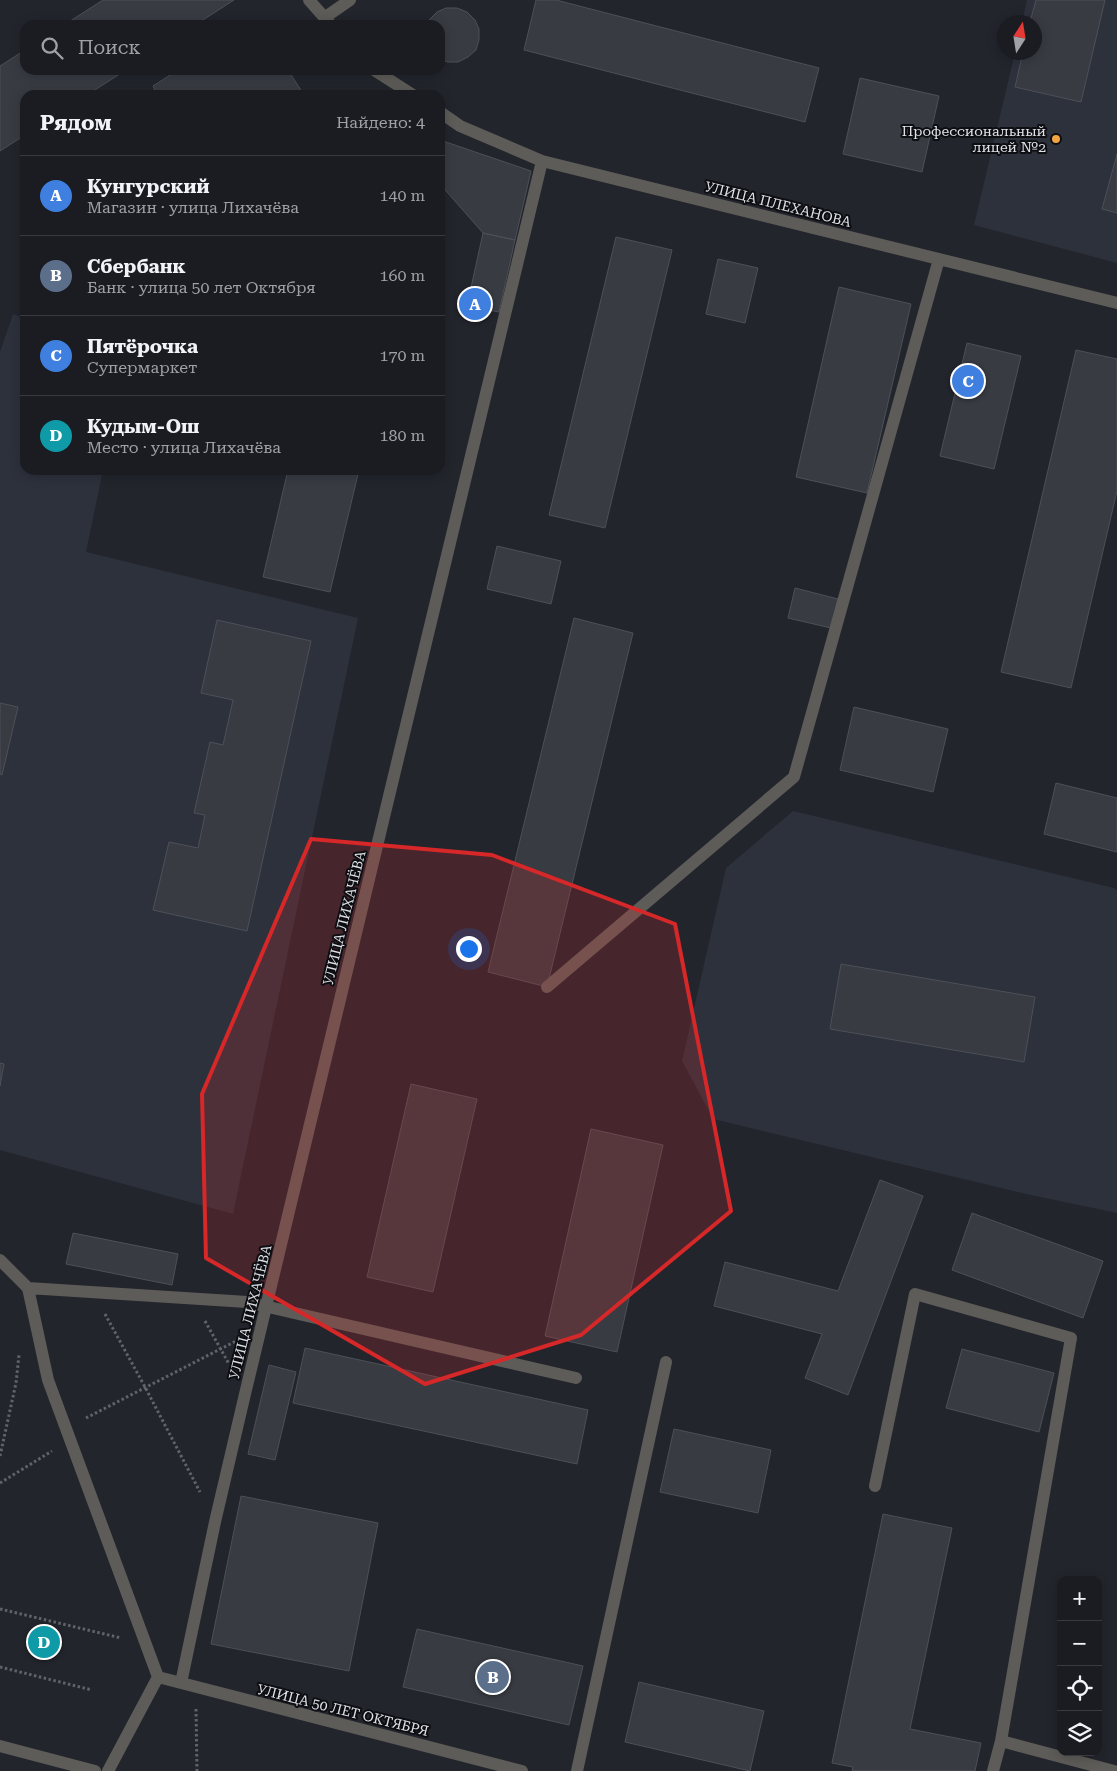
<!DOCTYPE html>
<html lang="ru">
<head>
<meta charset="utf-8">
<style>
  :root { --surface:#1a1c22; --page:#23252a; --text:#f1f3f6; --muted:#9fa1a5; --line:#383a40; --accent:#f1a540 }
  body { margin:0; font-family:"Roboto Serif",serif; background:var(--page); color:var(--text) }
  .controls { position:absolute; right:15px; bottom:15px; display:grid; overflow:hidden; border-radius:10px; box-shadow:0 2px 12px #0003 }
  .controls button { width:45px; height:45px; display:grid; place-items:center; padding:0; border:0; border-bottom:1px solid var(--line); background:var(--surface); color:var(--text); font:25px sans-serif }
  .compass { position:absolute; left:997px; top:15px; width:45px; height:45px; border-radius:50%; background:var(--surface); box-shadow:0 2px 12px #0003; rotate:12deg }
  .you { position:absolute; left:468px; top:948px; width:18px; height:18px; margin:-12px; border:4px solid #fff; border-radius:50%; background:#1a73e8; box-shadow:0 0 0 8px #1a73e833 }
  .badge { display:grid; place-items:center; width:32px; height:32px; border-radius:50%; background:var(--accent); color:#fff; font-size:16px; font-weight:700 }
  .pin { position:absolute; translate:-50% -50%; border:2px solid #fff; box-shadow:0 1px 5px #0006 }
  .list { margin:0; padding:0; list-style:none }
  h2 { display:flex; justify-content:space-between; align-items:center; height:65px; margin:0; padding:0 20px; font-size:21px }
  h2 small { font-size:16px; font-weight:400; color:var(--muted) }
  .list li { display:grid; grid-template-columns:32px 1fr auto; gap:15px; align-items:center; box-sizing:border-box; height:80px; padding:0 20px; border-top:1px solid var(--line) }
  .list b { display:block; font-size:19px; white-space:nowrap }
  .list p { margin:0; font-size:16px; white-space:nowrap; color:var(--muted) }
  .list em { font-size:16px; font-style:normal; color:var(--muted) }
  .icon { flex:none; width:28px; height:28px; fill:none; stroke:currentColor; stroke-width:2; stroke-linecap:round; stroke-linejoin:round }
  .map { position:relative; flex:none; width:1117px; height:1771px; overflow:hidden }
  .search { position:absolute; background:var(--surface); box-shadow:0 2px 12px #0003; left:20px; top:20px; width:425px; height:55px; display:flex; align-items:center; gap:12px; box-sizing:border-box; padding:0 18px; border-radius:15px; color:var(--muted); font-size:19px }
  .panel { position:absolute; background:var(--surface); box-shadow:0 2px 12px #0003; left:20px; top:90px; width:425px; height:385px; border-radius:15px }
  .map>svg:first-child { display:block }
  .built { fill:#2d313c }
  .building { fill:#383b42; stroke:#4d5058 }
  .lines { fill:none; stroke-linecap:round; stroke-linejoin:round }
  .path { stroke:#61636a; stroke-width:3; stroke-dasharray:2.5 2.5; stroke-linecap:butt }
  .minor { stroke:#5e5c58; stroke-width:12 }
  .marked { fill:#d62828; fill-opacity:0.2; stroke:#d62828; stroke-width:4; stroke-linejoin:round }
  .poi-dot { fill:#f1a540; stroke:#0d0e12; stroke-width:2 }
  .labels { text-anchor:middle; stroke-width:4; stroke-linejoin:round; paint-order:stroke }
  .poi-label { font-size:14px; fill:#dfe1e6; stroke:#0d0e12; text-anchor:end }
  .street-label { font-size:14px; fill:#dfe1e6; stroke:#0d0e12 }
</style>
</head>
<body>
<div class="map">
<svg width="1117" height="1771" viewBox="0 0 1117 1771">
  <rect width="100%" height="100%" fill="#23252d"/>
  <path class="built" d="M1027,0h90v263l-143,-38 41,-172 19,-1v-30h-12z
    M13,314l12,4v152h78l-17,82 272,66 -125,596 -233,-64v-798z
    M793,811l321,77 3,2v323l-86,-18 -318,-76 -31,-58 44,-193z"/>
  <path class="building" d="M103,0h131l-39,25h-131z
    M536,0h20l263,68 -14,54 -281,-72z
    M1036,0h69l-24,102 -66,-15 8,-35h11v-30h-4z
    M446,8h11l10,4 8,8 4,9v11l-3,10 -8,7 -10,5h-10l-8,-3v-34h-13l2,-5 8,-8z
    M25,50v20h101l-39,25h-62v40l-25,16v-85z
    M178,70h110l16,25h-147l-4,-9z
    M860,78l79,18 -17,76 -79,-18z
    M443,141l88,30 -16,69 -32,-7 -43,-49v-27z
    M1117,154v59l-15,-4z
    M483,233l32,7 -16,72 -32,-6z
    M616,237l56,13 -67,278 -56,-13z
    M718,259l40,9 -13,55 -39,-9z
    M839,287l72,17 -44,189 -71,-16z
    M967,343l54,13 -27,113 -54,-13z
    M1076,350l41,9v132l-46,197 -70,-16z
    M288,470h71l-29,122 -67,-15z
    M497,546l64,15 -10,43 -64,-15z
    M795,588l43,11 -7,29 -43,-10z
    M574,618l59,15 -86,354 -59,-15z
    M217,620l94,21 -64,290 -94,-21 16,-68 29,6 7,-33 -11,-2 16,-71 13,3 10,-45 -32,-7z
    M0,703l18,4 -16,68 -2,-1z
    M854,707l94,22 -15,63 -93,-22z
    M1056,783l61,15v54l-73,-18z
    M841,964l194,33 -11,65 -194,-33z
    M0,1063l4,1 -4,22z
    M411,1084l66,15 -44,193 -66,-15z
    M591,1129l72,16 -46,207 -72,-16z
    M880,1180l43,16 -75,199 -43,-17 17,-44 -108,-28 11,-44 113,29z
    M972,1213l131,48 -20,57 -131,-48z
    M73,1233l105,21 -6,31 -106,-21z
    M305,1348l283,62 -11,54 -284,-61z
    M962,1349l92,24 -15,59 -93,-24z
    M269,1365l27,7 -21,88 -27,-6z
    M674,1429l97,21 -13,63 -98,-21z
    M241,1496l137,27 -29,148 -138,-27z
    M883,1514l69,14 -42,201 71,14 -6,28h-123l1,-4 -21,-4z
    M417,1629l166,37 -14,59 -166,-38z
    M639,1682l125,29 -14,60 -125,-29z"/>
  <g class="lines">
    <path class="path" d="M105,1314l40,73 55,105
      M205,1321l24,43
      M86,1418l150,-77
      M0,1456l16,-73 3,-28
      M0,1483l52,-32
      M0,1609l121,29
      M0,1667l92,23
      M196,1709l1,62"/>
    <path class="minor" d="M309,0l22,25
      M324,18l26,-18
      M374,70l39,25
      M440,112l20,14 82,35 575,142
      M547,987l247,-210 145,-518
      M0,1260l28,28 20,92 110,297
      M28,1288l219,14 329,76
      M875,1486l40,-192 156,44 -70,403
      M158,1677l364,94
      M181,1683l34,-161 30,-128 297,-1233
      M0,1746l95,25
      M108,1771l50,-94
      M577,1771l89,-409
      M993,1771l8,-30 113,30"/>
  </g>
  <path class="marked" d="M311,839l181,16 183,69 56,287 -150,124 -156,49 -219,-126 -4,-164z"/>
  <circle class="poi-dot" cx="1056" cy="139" r="5"/>
  <g class="labels">
    <g class="poi-label">
      <text x="1046" y="136">Профессиональный<tspan x="1046" dy="16">лицей №2</tspan></text>
    </g>
    <g class="street-label">
      <text transform="translate(778 204) rotate(14)" y="5">УЛИЦА ПЛЕХАНОВА</text>
      <text transform="translate(344 918) rotate(-76)" y="5">УЛИЦА ЛИХАЧЁВА</text>
      <text transform="translate(250 1312) rotate(-76)" y="5">УЛИЦА ЛИХАЧЁВА</text>
      <text transform="translate(343 1710) rotate(14)" y="5">УЛИЦА 50 ЛЕТ ОКТЯБРЯ</text>
    </g>
  </g>
</svg>
<div class="controls">
<button>+</button>
<button>−</button>
<button><svg class="icon" aria-label="locate" viewBox="0 0 24 24"><circle cx="12" cy="12" r="6"/><path d="M12 2v4M12 18v4M2 12h4M18 12h4"/></svg></button>
<button><svg class="icon" aria-label="layers" viewBox="0 0 24 24"><path d="M12 4l9 5-9 5-9-5zM3 14l9 5 9-5"/></svg></button>
</div>
<svg class="compass" viewBox="-18 -18 36 36"><path d="M0-13l5 13h-10z" fill="#e53935"/><path d="M0 13l5-13h-10z" fill="#9fa1a5"/></svg>
<div class="you"></div>
<div class="pin badge" style="left:475px;top:304px;background:#3f7fe0">A</div>
<div class="pin badge" style="left:493px;top:1677px;background:#5c6f8a">B</div>
<div class="pin badge" style="left:968px;top:381px;background:#3f7fe0">C</div>
<div class="pin badge" style="left:44px;top:1642px;background:#0f9aa8">D</div>
<div class="search"><svg class="icon" aria-label="search" viewBox="0 0 24 24"><circle cx="10" cy="10" r="6"/><path d="M15 15l6 6"/></svg>Поиск</div>
<section class="panel">
<h2>Рядом<small>Найдено: 4</small></h2>
<ul class="list">
<li><span class="badge" style="background:#3f7fe0">A</span><div><b>Кунгурский</b><p>Магазин · улица Лихачёва</p></div><em>140 m</em></li>
<li><span class="badge" style="background:#5c6f8a">B</span><div><b>Сбербанк</b><p>Банк · улица 50 лет Октября</p></div><em>160 m</em></li>
<li><span class="badge" style="background:#3f7fe0">C</span><div><b>Пятёрочка</b><p>Супермаркет</p></div><em>170 m</em></li>
<li><span class="badge" style="background:#0f9aa8">D</span><div><b>Кудым-Ош</b><p>Место · улица Лихачёва</p></div><em>180 m</em></li>
</ul>
</section>
</div>
</body>
</html>
